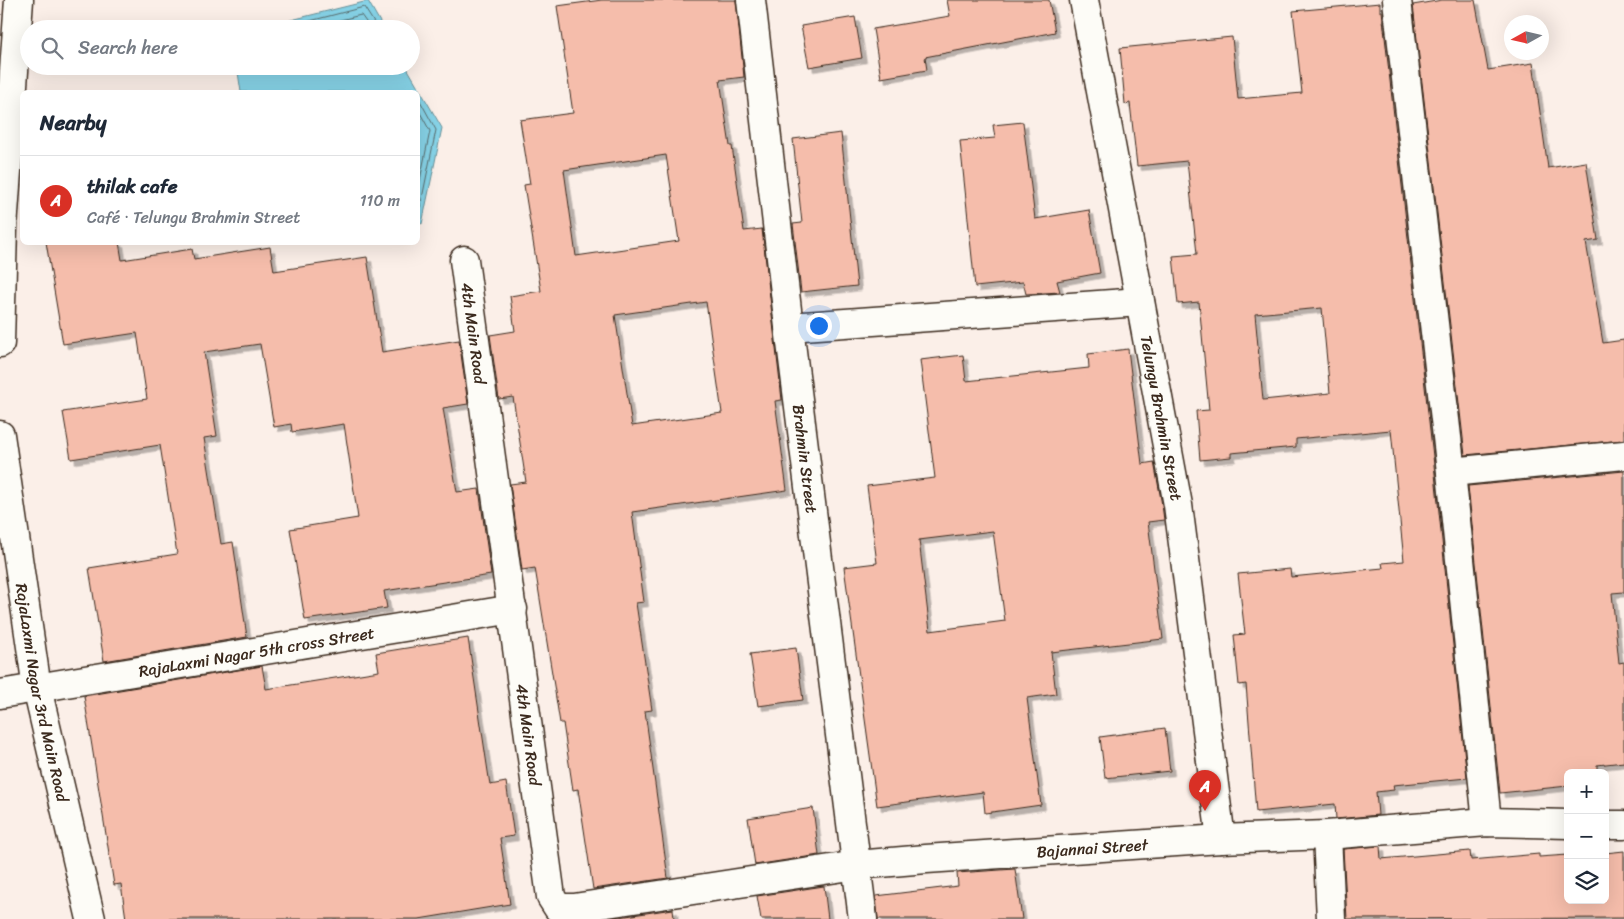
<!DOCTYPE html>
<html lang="en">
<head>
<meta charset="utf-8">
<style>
  :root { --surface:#fff; --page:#f6f6f7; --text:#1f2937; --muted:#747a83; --line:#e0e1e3; --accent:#d93025 }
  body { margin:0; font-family:Sriracha,sans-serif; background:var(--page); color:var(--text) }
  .controls { position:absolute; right:15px; bottom:15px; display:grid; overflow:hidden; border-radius:8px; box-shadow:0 5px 20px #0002 }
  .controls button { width:45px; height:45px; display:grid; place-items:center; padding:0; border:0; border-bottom:1px solid var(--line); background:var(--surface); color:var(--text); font:25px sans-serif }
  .compass { position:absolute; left:1504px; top:15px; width:45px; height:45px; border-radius:50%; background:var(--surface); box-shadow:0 5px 20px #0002; rotate:262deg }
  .you { position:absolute; left:818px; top:325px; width:18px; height:18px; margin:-12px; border:4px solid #fff; border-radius:50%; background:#1a73e8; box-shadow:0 0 0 8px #1a73e833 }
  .badge { display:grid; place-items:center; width:32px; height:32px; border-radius:50%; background:var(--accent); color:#fff; font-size:16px; font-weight:700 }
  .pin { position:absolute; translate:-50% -41px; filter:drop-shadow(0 1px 2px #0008) }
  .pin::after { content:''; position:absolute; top:26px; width:18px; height:15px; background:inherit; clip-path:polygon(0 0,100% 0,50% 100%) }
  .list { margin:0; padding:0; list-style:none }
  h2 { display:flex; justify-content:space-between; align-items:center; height:65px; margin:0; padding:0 20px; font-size:21px }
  h2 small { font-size:16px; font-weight:400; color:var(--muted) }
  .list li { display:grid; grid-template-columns:32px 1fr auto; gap:15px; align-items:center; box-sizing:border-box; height:90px; padding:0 20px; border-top:1px solid var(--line) }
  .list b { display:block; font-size:19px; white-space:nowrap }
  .list p { margin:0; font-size:16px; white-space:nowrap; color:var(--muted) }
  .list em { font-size:16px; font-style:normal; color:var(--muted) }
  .icon { flex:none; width:28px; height:28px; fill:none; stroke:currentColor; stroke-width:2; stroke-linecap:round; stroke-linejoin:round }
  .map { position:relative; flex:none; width:1624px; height:919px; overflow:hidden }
  .search { position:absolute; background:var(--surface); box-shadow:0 5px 20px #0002; left:20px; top:20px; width:400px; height:55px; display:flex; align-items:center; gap:12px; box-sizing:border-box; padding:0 18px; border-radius:28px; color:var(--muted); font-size:19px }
  .panel { position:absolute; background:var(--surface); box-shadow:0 5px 20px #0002; left:20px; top:90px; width:400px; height:155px; border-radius:8px }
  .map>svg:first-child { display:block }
  .water { fill:#86d2e6; stroke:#688f96 }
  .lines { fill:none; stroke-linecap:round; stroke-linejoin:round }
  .shore { stroke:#596d6e; stroke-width:1 }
  .building { fill:#f5bdab; stroke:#3b2a1e; fill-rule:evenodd; filter:url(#shadow) }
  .street-casing { stroke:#3b2a1e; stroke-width:31 }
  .secondary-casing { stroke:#3b2a1e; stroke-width:31 }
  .street { stroke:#fdfcf7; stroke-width:28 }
  .secondary { stroke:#fdfcf7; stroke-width:28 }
  .labels { text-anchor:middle; stroke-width:4; stroke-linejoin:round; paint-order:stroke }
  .street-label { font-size:16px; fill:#3b2a1e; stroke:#fdfcf7 }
</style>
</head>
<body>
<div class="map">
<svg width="1624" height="919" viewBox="0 0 1624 919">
  <defs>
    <filter id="shadow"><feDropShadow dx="4.5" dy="4.5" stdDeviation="0" flood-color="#0004"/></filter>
  </defs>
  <rect width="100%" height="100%" fill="#fbefe8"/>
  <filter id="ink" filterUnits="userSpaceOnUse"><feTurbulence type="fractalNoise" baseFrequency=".02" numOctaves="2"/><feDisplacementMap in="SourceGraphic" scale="10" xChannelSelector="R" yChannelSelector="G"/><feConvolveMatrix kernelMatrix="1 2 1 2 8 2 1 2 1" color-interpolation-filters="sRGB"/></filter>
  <g filter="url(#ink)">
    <path class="water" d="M368,1l16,28h-113l8,-6z
      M237,66h169l36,62 -20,96 -4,-2v-130h-177z"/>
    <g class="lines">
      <path class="shore" d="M279,29l85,-22 14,22
        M303,29l58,-14 10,14
        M418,97l18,33 -18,88
        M418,109l12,22 -12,59"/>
    </g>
    <path class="building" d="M602,0h134l8,77 -24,3 10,66h2l12,85 18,-2 20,171 -7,1 12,89 -155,22 12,90 -8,1 16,107 -7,1 23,167 -75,11 -15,-100 -5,1 -10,-67h-3l-25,-155 -13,2 -12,-86 16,-2 -13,-85 -14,2 -9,-64 25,-4 -5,-35 31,-5 -17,-106 6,-1 -10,-64 53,-7 -16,-107zM666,155l13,86 -103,15 -12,-86zM706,302l16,111 -90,13 -17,-111z
      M947,0h102l6,32 -130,25 2,13 -46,8 -8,-49 77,-13z
      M1442,0h33l13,70 45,-7 15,105 38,-6 12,78 -12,2 17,101 21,-3v100l-159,15 -52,-450z
      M1380,3v8h2l53,463 32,304 -74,7 1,5 -18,2 2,23 -42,4 -1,-15 -79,8 -10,-128 -7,1 -5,-50 11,-1 -7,-60 52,-5 1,8 92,-9 -1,-5 22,-2 -13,-131 -95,9v8l-65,6v4l-31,3 -4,-49 13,-1 -10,-108 -21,2 -5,-48 24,-2 -10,-93 -50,5 -7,-63 -5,1 -5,-56 112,-11 6,62 64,-6 -9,-82zM1322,308l8,85 -67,7 -8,-86z
      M855,17l7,41 -53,9 -8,-41z
      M1023,122l12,97 54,-9 11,63 -43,8 3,11 -34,2 -3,-12 -48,5 -15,-146 35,-3 -2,-13z
      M841,133l16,153 -56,6 -8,-68 9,-1 -9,-84z
      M46,242h73l3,18 70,-11 2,10 76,-12 4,24 93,-14 15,95 77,-12 9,64 -25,4 14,84 22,-3 12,86 -107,16 3,17 -82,12 -15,-91 68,-11 -14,-94 -52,8 -1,-8 -17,3 -14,-83 -56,8 13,84 -13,2 17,106 12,-2 14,95 -143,24 -15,-93 88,-14 -17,-109 -89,14 -8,-47 84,-13 -10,-66 -74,11z
      M1128,349l14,115 12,-2 8,43 2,15 -16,2 15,117 -112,13 5,42 -29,4 14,107 -56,8 -2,-21 -106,14 -33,-239 33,-4 -10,-77 68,-8 -15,-118 43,-5 3,26 123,-13 -1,-14zM993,531l12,90 -75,10 -11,-91z
      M1624,471v121l-12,1 7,70 5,-1v100l-27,3v8h-29v13l-68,7 -32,-307z
      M468,638l22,147 16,-3 8,54 -14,2 10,66 -91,15h-293l-5,-35 -7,1 -30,-189 178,-30 4,23 113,-18 -3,-18z
      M796,648l7,52 -45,6 -8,-52z
      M1165,728l5,43 -65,7 -5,-41z
      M813,808l6,47 -64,10 -7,-47z
      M1380,846l1,13 89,-8 1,9 68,-6v3l29,-2v45h37v-47l19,-2v67l-277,1 -4,-70z
      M1015,869l7,50h-144l-2,-23 82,-10 -1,-13z
      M824,886l4,33h-67l-4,-23z
      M673,909l1,10h-68z"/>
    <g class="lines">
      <defs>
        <g id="street">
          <path id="s1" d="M751,0l38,327 74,592"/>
          <path id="s2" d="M1084,0l94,505 43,334"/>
          <path d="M1397,0l54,472 36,350"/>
          <path id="s3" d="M464,260l87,637 7,11h16l283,-43 69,-6 295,-20 106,-4 160,-13 81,2"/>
          <path d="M789,327l351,-25"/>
          <path d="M1451,472l173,-17"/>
          <path id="s4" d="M0,694l513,-85"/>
          <path d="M1605,825h19"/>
          <path d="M1327,835l4,84"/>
        </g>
        <g id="secondary">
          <path d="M0,343l3,-115 16,-228"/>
          <path id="s5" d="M0,435l37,253 54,231"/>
        </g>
      </defs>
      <use href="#street" class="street-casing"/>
      <use href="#secondary" class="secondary-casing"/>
      <use href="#street" class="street"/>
      <use href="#secondary" class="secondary"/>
    </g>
  </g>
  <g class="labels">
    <g class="street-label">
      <text dy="6" stroke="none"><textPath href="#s3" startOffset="74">4th Main Road</textPath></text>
      <text dy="6" stroke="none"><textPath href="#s2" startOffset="425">Telungu Brahmin Street</textPath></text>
      <text dy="6" stroke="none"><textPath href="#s1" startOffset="462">Brahmin Street</textPath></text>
      <text dy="6" stroke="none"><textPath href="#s4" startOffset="260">RajaLaxmi Nagar 5th cross Street</textPath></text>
      <text dy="6" stroke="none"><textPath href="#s5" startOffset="261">RajaLaxmi Nagar 3rd Main Road</textPath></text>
      <text dy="6" stroke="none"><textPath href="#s3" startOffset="479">4th Main Road</textPath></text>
      <text dy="6" stroke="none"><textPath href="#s3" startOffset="1194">Bajannai Street</textPath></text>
    </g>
  </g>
</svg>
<div class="controls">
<button>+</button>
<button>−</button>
<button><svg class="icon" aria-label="layers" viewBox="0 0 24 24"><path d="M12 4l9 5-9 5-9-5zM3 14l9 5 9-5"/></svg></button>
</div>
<svg class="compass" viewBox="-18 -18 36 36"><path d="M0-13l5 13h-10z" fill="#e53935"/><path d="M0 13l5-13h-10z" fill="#747a83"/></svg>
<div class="you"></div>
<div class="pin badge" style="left:1205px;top:811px">A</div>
<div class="search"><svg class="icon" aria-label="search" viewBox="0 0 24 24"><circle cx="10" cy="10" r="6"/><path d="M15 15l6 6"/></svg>Search here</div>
<section class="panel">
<h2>Nearby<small></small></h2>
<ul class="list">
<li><span class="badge">A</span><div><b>thilak cafe</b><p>Café · Telungu Brahmin Street</p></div><em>110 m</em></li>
</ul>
</section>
</div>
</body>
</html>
